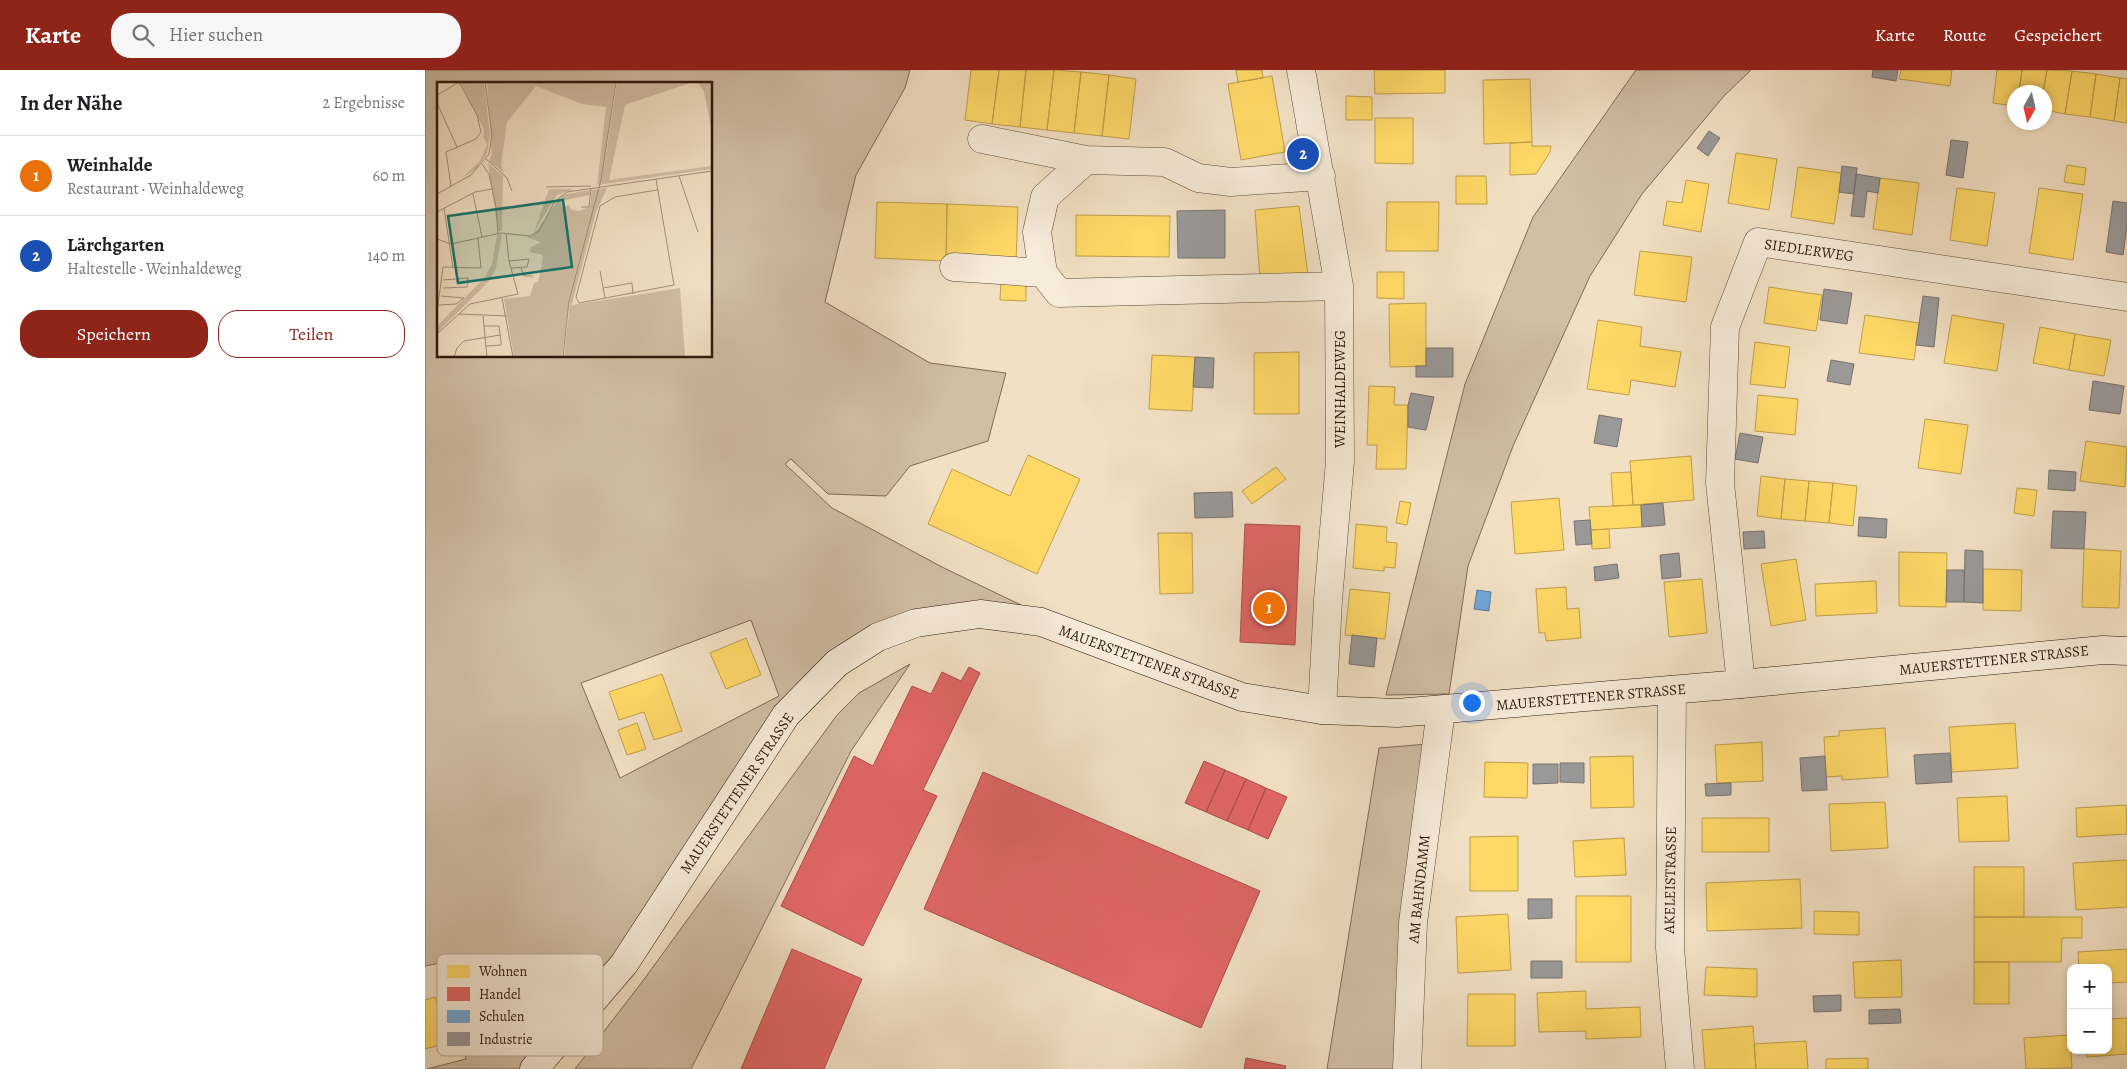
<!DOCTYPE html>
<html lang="de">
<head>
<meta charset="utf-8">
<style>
  :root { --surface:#fff; --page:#f6f6f6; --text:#202124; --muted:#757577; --line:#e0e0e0; --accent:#8f2418 }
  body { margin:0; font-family:Alegreya,serif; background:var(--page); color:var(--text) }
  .controls { position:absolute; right:15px; bottom:15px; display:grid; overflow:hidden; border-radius:10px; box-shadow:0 2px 8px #0003 }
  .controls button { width:45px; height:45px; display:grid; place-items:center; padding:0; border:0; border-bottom:1px solid var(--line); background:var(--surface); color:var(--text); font:25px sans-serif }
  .compass { position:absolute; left:1582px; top:15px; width:45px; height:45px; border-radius:50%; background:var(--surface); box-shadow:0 2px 8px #0003; rotate:188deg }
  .you { position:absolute; left:1046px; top:632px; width:18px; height:18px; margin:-12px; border:4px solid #fff; border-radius:50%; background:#1a73e8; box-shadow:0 0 0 8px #1a73e833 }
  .badge { display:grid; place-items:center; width:32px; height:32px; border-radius:50%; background:var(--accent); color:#fff; font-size:16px; font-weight:700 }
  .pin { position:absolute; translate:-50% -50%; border:2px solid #fff; box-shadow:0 1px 5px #0006 }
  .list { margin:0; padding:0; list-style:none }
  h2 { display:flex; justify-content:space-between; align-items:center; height:65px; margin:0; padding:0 20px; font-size:21px }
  h2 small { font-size:16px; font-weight:400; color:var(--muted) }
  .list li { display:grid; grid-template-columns:32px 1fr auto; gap:15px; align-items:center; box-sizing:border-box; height:80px; padding:0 20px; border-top:1px solid var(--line) }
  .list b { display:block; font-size:19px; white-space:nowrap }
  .list p { margin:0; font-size:16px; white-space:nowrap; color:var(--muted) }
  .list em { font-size:16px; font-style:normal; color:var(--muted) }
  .actions { display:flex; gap:10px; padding:15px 20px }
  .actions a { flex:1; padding:11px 0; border:1px solid var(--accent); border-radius:20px; text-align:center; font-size:18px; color:var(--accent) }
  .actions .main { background:var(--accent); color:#fff }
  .icon { flex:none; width:28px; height:28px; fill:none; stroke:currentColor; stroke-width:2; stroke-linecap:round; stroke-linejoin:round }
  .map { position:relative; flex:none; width:1702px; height:999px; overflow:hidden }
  header { display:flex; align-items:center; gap:30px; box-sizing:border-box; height:70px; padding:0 25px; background:var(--accent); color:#fff }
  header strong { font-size:24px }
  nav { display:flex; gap:28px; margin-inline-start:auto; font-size:18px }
  .search { width:350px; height:45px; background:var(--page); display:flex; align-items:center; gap:12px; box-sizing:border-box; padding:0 18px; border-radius:20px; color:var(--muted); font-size:19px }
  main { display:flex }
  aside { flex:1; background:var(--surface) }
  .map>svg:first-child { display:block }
  .green { fill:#d1bea5; stroke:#806a58; fill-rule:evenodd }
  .homes { fill:#ffd966; stroke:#c09f4b }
  .shops { fill:#e06666; stroke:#ab4e4b }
  .schools { fill:#6fa8dc; stroke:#5c7c9d }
  .industry { fill:#999; stroke:#79726e }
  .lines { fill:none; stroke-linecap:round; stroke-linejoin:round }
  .minor-casing { stroke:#5f4939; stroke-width:29 }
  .secondary-casing { stroke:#2e170b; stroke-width:29 }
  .minor { stroke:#f7ebd9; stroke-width:28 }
  .secondary { stroke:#f7ebd9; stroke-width:28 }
  .labels { text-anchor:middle; stroke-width:5; stroke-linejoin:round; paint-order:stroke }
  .street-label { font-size:15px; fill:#2e170b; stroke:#f7ebd9 }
  .inset-road { fill:none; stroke:#a4907a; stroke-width:1 }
  .view { fill:#0f766e; fill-opacity:0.15; stroke:#0f766e; stroke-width:2.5 }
  .inset-edge { fill:none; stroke:#2e170b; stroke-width:2.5 }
  .key { fill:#f7ebd9; stroke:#bbab9b; stroke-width:1 }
  .key-label { font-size:14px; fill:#2e170b }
</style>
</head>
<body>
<header>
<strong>Karte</strong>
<div class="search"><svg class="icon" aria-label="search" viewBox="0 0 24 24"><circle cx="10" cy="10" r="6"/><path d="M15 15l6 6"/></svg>Hier suchen</div>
<nav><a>Karte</a><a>Route</a><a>Gespeichert</a></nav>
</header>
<main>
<aside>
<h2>In der Nähe<small>2 Ergebnisse</small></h2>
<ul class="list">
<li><span class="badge" style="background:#e8710a">1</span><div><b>Weinhalde</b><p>Restaurant · Weinhaldeweg</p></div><em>60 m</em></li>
<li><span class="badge" style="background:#1a4fb4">2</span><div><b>Lärchgarten</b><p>Haltestelle · Weinhaldeweg</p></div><em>140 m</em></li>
</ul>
<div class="actions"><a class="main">Speichern</a><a>Teilen</a></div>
</aside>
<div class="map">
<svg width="1702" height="999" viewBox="0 0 1702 999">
  <rect width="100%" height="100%" fill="#f2e0c4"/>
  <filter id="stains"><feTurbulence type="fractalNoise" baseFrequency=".004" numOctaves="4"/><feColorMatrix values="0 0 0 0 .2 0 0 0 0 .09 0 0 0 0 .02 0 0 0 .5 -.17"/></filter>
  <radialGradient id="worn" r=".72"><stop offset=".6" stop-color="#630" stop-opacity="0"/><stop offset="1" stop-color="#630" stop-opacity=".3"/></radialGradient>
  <path class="green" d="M0,0h485l-5,18 -49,87 -31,127 105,61 76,10 -18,68 -78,25 -24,30 -58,-2 -37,-35 -6,5 47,44 112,60 77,37h-39l-142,47 -223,299 -81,105 -16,13h-93l39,-10 -26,-96 -15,3zM14,14h272v272h-272zM326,550l28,76 -159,82 -39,-95z
    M1211,0h115l-27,26 -82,98 -52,82 -77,170 -45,120 -19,128 -63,1 79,-311 68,-167z
    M485,594l-59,87 -160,318h-116l67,-87 195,-267 22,-22z
    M1003,674l-31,325h-70l52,-321z"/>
  <path class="homes" d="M546,0h28l-7,54 -27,-4z
    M574,0h27l-6,57 -28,-3z
    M601,0h28l-7,60 -27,-3z
    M629,0l27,2 -7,61 -27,-3z
    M811,0h26l1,8 -25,4z
    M949,0h71v23l-70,1z
    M1476,0h51l-2,16 -51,-7z
    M1572,0h25l-3,22h-4v14l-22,-3z
    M1597,0h25l-4,22h-24z
    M1622,0l25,1 -7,43 -20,-4 -2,-18z
    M1647,1l24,3 -6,43 -25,-3z
    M656,2l28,3 -7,61 -28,-3z
    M1671,4l24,4 -6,43 -24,-4z
    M684,5l27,4 -7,60 -27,-3z
    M847,6l13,76 -44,8 -13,-76z
    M1695,8l7,1v44l-13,-2z
    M1105,9l2,63 -48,2 -1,-64z
    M921,26l26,1v23h-26z
    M950,48h38v46l-38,-1z
    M1107,72v4h19l-1,6 -14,22 -26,1v-32z
    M1311,83l41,6 -8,51 -41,-7z
    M1642,95l19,3 -2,17 -20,-3z
    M1373,97l44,6 -8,51 -43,-7z
    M1031,106h30l1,28h-31z
    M1455,108l39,5 -7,52 -39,-6z
    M1261,110l23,4 -8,48 -38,-7 4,-24 15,2z
    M1532,118l38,5 -8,53 -37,-6z
    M1614,118l44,6 -10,66 -44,-7z
    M452,132l70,2 -1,57 -71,-3z
    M962,132h52l-1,49h-52z
    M522,134l71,3 -2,56 -70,-2z
    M874,136l9,69 -48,4 -5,-69z
    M651,145l94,1 -1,41 -93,-1z
    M1215,181l52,6 -6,45 -52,-7z
    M952,202h27v27l-27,-1z
    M576,212h25v19l-26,-1z
    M1344,217l53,8 -6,36 -52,-8z
    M1001,233v63l-36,1 -1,-63z
    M1440,245l54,8 -5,37 -55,-7z
    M1527,245l52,9 -7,47 -53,-8z
    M1173,250l44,7 -2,19 41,6 -6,35 -44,-7 -2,15 -42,-6z
    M1615,257l35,7 -6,36 -36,-7z
    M1650,264l36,6 -7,36 -35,-6z
    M1330,272l35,5 -5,41 -35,-4z
    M874,282v62h-45v-61z
    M727,285l43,2 -3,54 -43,-2z
    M944,316l26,1 -1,18h14l-2,64h-30l1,-24h-10z
    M1333,325l40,4 -3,36 -40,-4z
    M1500,349l43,6 -7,49 -43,-6z
    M1661,371l41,6 -2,40 -45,-6z
    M603,385l52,24 -43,95 -109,-50 24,-55 58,27z
    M1266,386l3,44 -61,5 -3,-44z
    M851,397l10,12 -34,25 -10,-13z
    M1206,402l2,33 -20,1 -2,-33z
    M1336,406l24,3 -4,40 -24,-3z
    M1360,409l24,2 -4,40 -24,-2z
    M1384,411l24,2 -4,40 -24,-2z
    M1408,413l24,3 -4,40 -24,-3z
    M1592,418l20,2 -3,26 -20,-3z
    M1134,428l5,52 -49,4 -4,-52z
    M975,431l11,2 -4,22 -11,-2z
    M1216,435l1,22 -51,3 -2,-23z
    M931,454l31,3 -1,15 11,1 -2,25 -11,-1v4l-31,-3z
    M1184,459l1,19 -18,1 -1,-19z
    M733,463h34l1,60 -33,1z
    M1659,479l37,2 -2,57 -37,-1z
    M1474,482l48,1 -1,54 -47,-1z
    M1371,489l10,61 -35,6 -10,-62z
    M1558,499l39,1 -1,41 -38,-1z
    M1277,509l5,54 -38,4 -5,-55z
    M1451,511l1,32 -61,3 -1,-32z
    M1141,517l1,22 12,-1 2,30 -35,3 -1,-8h-6l-3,-44z
    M925,519l40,4 -5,46 -40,-4z
    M321,568l15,37 -35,14 -16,-36z
    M237,604l20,57 -28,9 -10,-28 -25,8 -10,-28z
    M212,653l9,26 -19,6 -9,-25z
    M1590,653l3,45 -66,4 -3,-45z
    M1460,658l3,49 -46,3v-4l-16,1 -2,-40 15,-1v-5z
    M1337,672l1,39 -46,2 -2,-38z
    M1208,686l1,51 -43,1 -1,-51z
    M1060,692l43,1 -1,35 -43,-1z
    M1582,726l2,45 -50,1 -2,-44z
    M1460,732l3,46 -57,3 -2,-47z
    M1701,735l1,29 -50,3 -1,-29z
    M1277,748h67v34h-67z
    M1093,766v55h-48v-54z
    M1199,768l2,37 -51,2 -2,-36z
    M1702,790v47l-51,3 -3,-47z
    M1549,797h50v50h-50z
    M1375,809l2,49 -95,3 -1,-48z
    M1151,826h55v66h-55z
    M1389,841l45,1v23l-45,-1z
    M1083,844l3,56 -53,3 -2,-56z
    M1549,847h108v21h-20l-1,24h-87z
    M1702,879v33l-19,1v-15h-29l-1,-16z
    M1476,890l1,37 -47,1 -2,-36z
    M1549,892h35v42h-35z
    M1281,897l51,2v28l-53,-2z
    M1161,921v18l54,-2 1,30 -55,2v-8l-47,1 -2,-39z
    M1043,924h47v52h-48z
    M10,927l13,46 -23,6v-49z
    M1702,948v36l-40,3v-7h21v-31z
    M1328,956l3,43h-51l-3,-39z
    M1645,965l2,33 -46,1 -2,-31z
    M1381,971l2,28h-52l-2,-25z
    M1443,988v11h-42v-10z"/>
  <path class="shops" d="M820,454l55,2 -5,119 -55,-3z
    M544,597l11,6 -57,117 14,6 -74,150 -82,-40 73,-150 19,10 39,-80 19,8 11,-22 19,9z
    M779,691l21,9 -19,42 -21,-9z
    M800,700l21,9 -19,42 -21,-9z
    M558,702l277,119 -59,137 -277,-119z
    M821,709l20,9 -18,42 -21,-9z
    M841,718l21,9 -19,42 -20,-9z
    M367,879l70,30 -38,90h-83z
    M821,988l40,8 -1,3h-41z"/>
  <path class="schools" d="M1052,520l14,2 -2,19 -15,-2z"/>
  <path class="industry" d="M1448,0h25l-2,11 -24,-4z
    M1284,61l11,7 -12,18 -11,-8z
    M1526,70l17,2 -5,36 -17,-3z
    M1417,96l15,2 -3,26 -15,-2z
    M1431,104l24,4 -2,15 -11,-2 -3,26 -13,-1z
    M1688,131l14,2v24l-4,28 -17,-3z
    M800,140v48h-47l-1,-47z
    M1399,219l28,4 -5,31 -27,-4z
    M1498,226l16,2 -5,49 -18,-2z
    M1001,278h27v29h-37v-11h10z
    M770,287l19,1 -1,30 -20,-1z
    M1406,290l23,4 -4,21 -23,-4z
    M1668,311l31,5 -4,28 -31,-4z
    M986,323l23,4 -8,33 -18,-3v-22z
    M1174,345l23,4 -5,28 -23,-4z
    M1315,363l23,4 -5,26 -23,-4z
    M1624,400l27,2 -1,19 -27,-2z
    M807,422l1,25 -38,1 -1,-25z
    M1238,433l2,22 -23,2 -1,-22z
    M1628,441l33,1 -2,37 -33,-1z
    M1434,447l28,2 -1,19 -28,-2z
    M1165,450l2,24 -16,1 -2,-24z
    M1339,461l1,17 -21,1 -1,-17z
    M1540,480l18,1v52l-19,-1z
    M1254,483l2,24 -19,2 -2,-24z
    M1192,494l2,14 -24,3 -1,-14z
    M1522,500h17v32h-18z
    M927,565l25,3 -3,29 -25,-3z
    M1525,683l2,29 -36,2 -2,-29z
    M1400,686l2,34 -25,1 -2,-33z
    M1135,693h24v20l-24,-1z
    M1108,694h25v19l-25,1z
    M1306,713v12l-25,1 -1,-12z
    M1103,829h24v19l-24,1z
    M1106,891h31v17h-31z
    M1416,925v16l-27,1 -1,-16z
    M1475,939l1,14 -32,1v-14z"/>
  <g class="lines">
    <defs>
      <path id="minor" d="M876,0l38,216 1,175 -12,139 -6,110
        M557,69l104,21
        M896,106l-90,6 -33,-4 -33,-16 -79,-2 -41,37 -8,35 6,41 16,20 280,-7
        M529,197l89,6
        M1316,614l-21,-201 5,-156 33,-85 369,55
        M1247,620l-2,258 10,121
        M982,999l6,-146 28,-213"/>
      <path id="secondary" d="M109,999l90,-105 162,-249 51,-52 41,-26 38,-14 64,-9 61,8 201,75 80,13 75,3 344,-29 362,-34 24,1"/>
    </defs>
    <use href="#minor" class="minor-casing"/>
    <use href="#secondary" class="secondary-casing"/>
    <use href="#minor" class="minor"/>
    <use href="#secondary" class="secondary"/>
  </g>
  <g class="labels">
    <g class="street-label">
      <text transform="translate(1384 180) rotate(8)" y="5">SIEDLERWEG</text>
      <text transform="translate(915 319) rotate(-90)" y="5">WEINHALDEWEG</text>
      <text transform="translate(1569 590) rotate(-6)" y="5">MAUERSTETTENER STRASSE</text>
      <text transform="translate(724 592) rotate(20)" y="5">MAUERSTETTENER STRASSE</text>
      <text transform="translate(1166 627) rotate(-5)" y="5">MAUERSTETTENER STRASSE</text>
      <text transform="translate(312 723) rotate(-56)" y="5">MAUERSTETTENER STRASSE</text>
      <text transform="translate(1245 810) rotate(-89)" y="5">AKELEISTRASSE</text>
      <text transform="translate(994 819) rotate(-84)" y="5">AM BAHNDAMM</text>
    </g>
  </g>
  <g transform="translate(12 12)">
    <rect width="275" height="275" fill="#f2e0c4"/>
    <path d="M23,0h24l6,53 -3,18 -11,16 -14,9 18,-17 7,-16 -4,-9 1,-6zM50,0h128l-13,98 15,-98h76l-68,23 -16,75 103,-14v3l-115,16 9,-78 -24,-3 -46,-18 -29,36 -6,43 3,8 -15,-12 3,-7zM260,0h15v50l-8,-41zM51,81l15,13 -1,55h-4zM170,106l-11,24 -25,96 1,-3 108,-17 5,69h-121l9,-83 -11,83h-48l-10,-58 26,-3 4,-13 4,-1 4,-18 1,-9 -13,-3 1,-5 10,-5 -14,-5 6,-2 29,-40 29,-5 -1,5 -30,6 3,6 6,-2 3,5 7,1 11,-4 2,-17zM112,107h25l-17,6 -23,37zM65,152l-6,34 -7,13 -52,52v-7l48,-49 7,-13 5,-29z" fill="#d1bea5"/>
    <path class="inset-road" d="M0,13l22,-13M0,21l20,44M49,77l21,19 5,13M45,82l7,10 7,33 2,27M242,94l19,56M219,97l18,106 -95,18 -3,-6 24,-91 15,-9 42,-7M14,104l-5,-34 30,-13 5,-7 -4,-17 -18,-33M109,105l45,-1M0,112l34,-19 18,-21 3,-19 -7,-53M36,112l9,43M144,125h8l2,-18M7,126l9,60M0,130l38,-20 17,-3M0,157l14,5 50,-11 29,3 9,-5 16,-30 12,-9 145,-21M72,179l20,-2 -2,8 -16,1M84,186l3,8h9M163,189l5,27M6,198l25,-2v5l-1,4 -24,1M166,206l29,-5 1,11M65,216l11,59M2,223l17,-1 8,-6 -23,-2M0,230l6,-45 38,1 -3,-30M22,232l48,2M46,234l4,41M47,244h15l2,15v4l-15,1M0,252l33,-30 48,-10 -9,-33 -3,-28M17,275l3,-9 7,-7 36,-6M126,275l6,-56 32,-121 15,-98"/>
    <path class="view" d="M126,118l9,67 -114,16 -10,-67z"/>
    <rect width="275" height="275" class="inset-edge"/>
  </g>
  <rect x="12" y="884" width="166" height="102" rx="8" class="key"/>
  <rect x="22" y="895" width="23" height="13" fill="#ffd966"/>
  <rect x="22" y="917" width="23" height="14" fill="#e06666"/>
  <rect x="22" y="940" width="23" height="13" fill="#6fa8dc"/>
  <rect x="22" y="962" width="23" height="14" fill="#999"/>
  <g class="key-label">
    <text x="54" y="906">Wohnen</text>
    <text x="54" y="929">Handel</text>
    <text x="54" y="951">Schulen</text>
    <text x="54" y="974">Industrie</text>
  </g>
  <rect width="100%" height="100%" filter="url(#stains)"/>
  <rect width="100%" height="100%" fill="url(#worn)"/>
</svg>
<div class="controls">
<button>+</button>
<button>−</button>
</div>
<svg class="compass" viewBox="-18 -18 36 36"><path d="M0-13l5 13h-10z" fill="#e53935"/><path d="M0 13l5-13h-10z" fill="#757577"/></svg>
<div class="you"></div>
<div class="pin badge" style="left:844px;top:538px;background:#e8710a">1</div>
<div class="pin badge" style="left:878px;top:84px;background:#1a4fb4">2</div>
</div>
</main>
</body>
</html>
